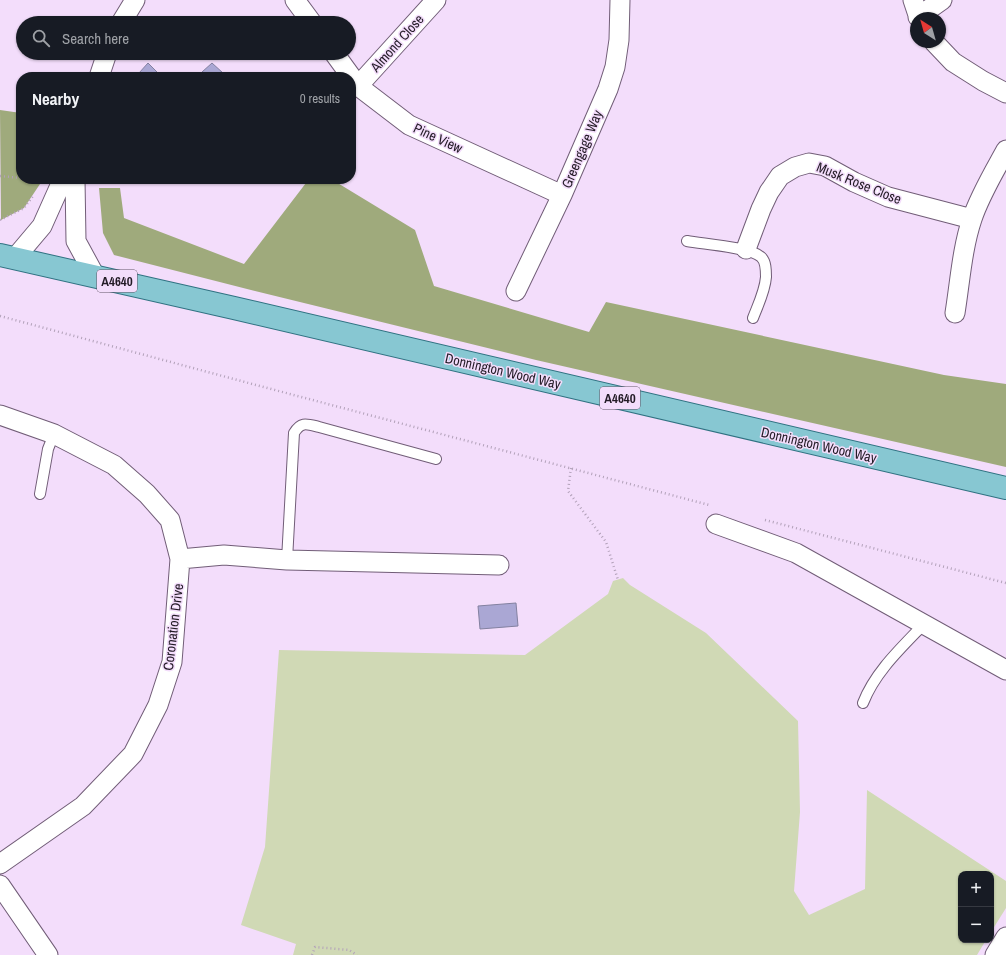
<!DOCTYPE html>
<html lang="en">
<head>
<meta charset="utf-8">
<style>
  :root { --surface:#171b24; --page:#242831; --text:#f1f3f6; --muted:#9ea1a6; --line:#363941 }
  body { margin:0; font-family:"Archivo Narrow",sans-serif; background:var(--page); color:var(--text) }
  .controls { position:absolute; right:12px; bottom:12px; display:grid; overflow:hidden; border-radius:8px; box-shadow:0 1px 3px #0004 }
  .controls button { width:36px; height:36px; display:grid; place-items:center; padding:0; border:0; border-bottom:1px solid var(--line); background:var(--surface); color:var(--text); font:20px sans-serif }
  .compass { position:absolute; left:910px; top:12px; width:36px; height:36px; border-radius:50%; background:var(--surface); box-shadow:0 1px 3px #0004; rotate:323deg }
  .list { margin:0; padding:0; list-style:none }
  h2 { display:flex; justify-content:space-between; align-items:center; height:52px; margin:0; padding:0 16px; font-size:17px }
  h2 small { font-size:13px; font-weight:400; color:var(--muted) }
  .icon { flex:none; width:22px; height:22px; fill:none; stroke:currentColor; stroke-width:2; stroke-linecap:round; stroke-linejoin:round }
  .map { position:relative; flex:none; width:1006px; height:955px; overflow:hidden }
  .search { position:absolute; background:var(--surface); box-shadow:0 1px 3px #0004; left:16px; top:16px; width:340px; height:44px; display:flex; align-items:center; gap:10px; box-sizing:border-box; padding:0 14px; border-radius:22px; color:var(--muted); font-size:15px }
  .panel { position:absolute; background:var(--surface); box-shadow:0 1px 3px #0004; left:16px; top:72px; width:340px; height:112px; border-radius:16px }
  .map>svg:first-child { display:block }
  .green { fill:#d0d9b5 }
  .forest { fill:#9faa7c }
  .building { fill:#aaa7d4; stroke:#8381a0 }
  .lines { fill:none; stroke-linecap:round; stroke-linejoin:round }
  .service-casing { stroke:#715d77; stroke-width:12 }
  .minor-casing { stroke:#715d77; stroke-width:21 }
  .primary-casing { stroke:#307282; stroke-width:24 }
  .path { stroke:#b2a1b9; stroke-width:2.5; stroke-dasharray:1 3; stroke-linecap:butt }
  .service { stroke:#fff; stroke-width:10 }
  .minor { stroke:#fff; stroke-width:19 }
  .primary { stroke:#87c7d2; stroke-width:22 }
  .labels { text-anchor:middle; stroke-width:3; stroke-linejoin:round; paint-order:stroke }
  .shield { fill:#f3ddfb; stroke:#615566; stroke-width:1 }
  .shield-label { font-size:13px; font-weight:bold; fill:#231b26 }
  .street-label { font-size:14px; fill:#231b26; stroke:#f3ddfb }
</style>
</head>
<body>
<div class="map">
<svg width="1006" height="955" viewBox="0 0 1006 955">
  <rect width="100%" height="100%" fill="#f3ddfb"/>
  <path class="green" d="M623,578l7,7 76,48 92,88 2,91 -6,79 15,24 56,-26 2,-99 139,91v27l-15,24v-58h-30v66h25l-9,15h-684l3,-11 -55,-19 24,-78 14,-197 246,5 83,-61 5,-13z"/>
  <path class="forest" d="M0,110l21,3v66h21l-2,5 -16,24 -23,12z
    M309,179h22l84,51 19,56 155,46 17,-30 338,73 62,9v83l-470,-107 -285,-70 -137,-35 -11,-22 -4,-45h21l4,30 120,46z"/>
  <path class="building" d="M148,63l11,11 -3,3h-13l-4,-4z
    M212,63l11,10 -4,4h-12l-5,-5z
    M516,603l2,23 -38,3 -2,-23z"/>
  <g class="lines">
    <defs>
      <path id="service" d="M687,241c15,3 64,6 74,16 5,4 5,14 5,20 -1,14 -8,28 -13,41
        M40,494l8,-45 6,-15
        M287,560l7,-127c7,-12 13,-9 25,-6l117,32
        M863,703c12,-31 38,-55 61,-79"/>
      <path id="minor" d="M295,0l17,23
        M913,0l6,18
        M918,17l24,-17
        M121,23l14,-23
        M934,42l19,20 30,19 23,12
        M334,53l24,33 51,39 153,70
        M99,77l8,-24
        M358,86l78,-86
        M75,179l1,62 19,35
        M746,249l15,-40 8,-17 11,-16 15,-9 14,-4 16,3 29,16 34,15 84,22
        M15,258l27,-32 21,-47
        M516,291l46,-96 46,-106 7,-22 4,-27 1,-40
        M955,313c5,-31 7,-64 17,-94 8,-24 22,-47 34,-69
        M0,415l54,19 60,31 33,29 23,26 10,39
        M716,524l80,29 210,117
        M0,864l83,-58 50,-52 25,-49 14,-43 8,-103 44,-4 63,5 212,5
        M0,885l48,70
        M995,955l11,-18"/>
      <path id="primary" d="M0,255l234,53 772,180"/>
    </defs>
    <use href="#service" class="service-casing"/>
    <use href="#minor" class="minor-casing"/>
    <use href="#primary" class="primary-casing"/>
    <path class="path" d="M0,176l21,2
      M26,179l16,2
      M0,220l24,-12 9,-12
      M0,316l256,69 453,120
      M571,468l-3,23 38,51 12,38
      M765,520l241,63
      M312,955l3,-8 34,3 8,5"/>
    <use href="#service" class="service"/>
    <use href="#minor" class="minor"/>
    <use href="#primary" class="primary"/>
  </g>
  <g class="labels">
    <g class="shield">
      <rect x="97" y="270" width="40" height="22" rx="3"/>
      <rect x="600" y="387" width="40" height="22" rx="3"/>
    </g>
    <g class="shield-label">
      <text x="117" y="286">A4640</text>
      <text x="620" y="403">A4640</text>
    </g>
    <g class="street-label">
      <text transform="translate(397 43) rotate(-48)" y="5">Almond Close</text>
      <text transform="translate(438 138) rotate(25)" y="5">Pine View</text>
      <text transform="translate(582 149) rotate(-67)" y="5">Greengage Way</text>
      <text transform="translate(859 183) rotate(22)" y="5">Musk Rose Close</text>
      <text transform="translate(503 371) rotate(13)" y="5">Donnington Wood Way</text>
      <text transform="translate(819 445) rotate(13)" y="5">Donnington Wood Way</text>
      <text transform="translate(173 627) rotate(-83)" y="5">Coronation Drive</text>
    </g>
  </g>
</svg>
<div class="controls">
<button>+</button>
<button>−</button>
</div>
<svg class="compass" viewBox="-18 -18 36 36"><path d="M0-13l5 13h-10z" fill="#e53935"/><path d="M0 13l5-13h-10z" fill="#9ea1a6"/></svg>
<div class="search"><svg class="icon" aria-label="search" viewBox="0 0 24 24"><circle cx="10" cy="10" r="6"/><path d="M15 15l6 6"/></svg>Search here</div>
<section class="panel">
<h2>Nearby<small>0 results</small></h2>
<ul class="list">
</ul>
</section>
</div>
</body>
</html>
